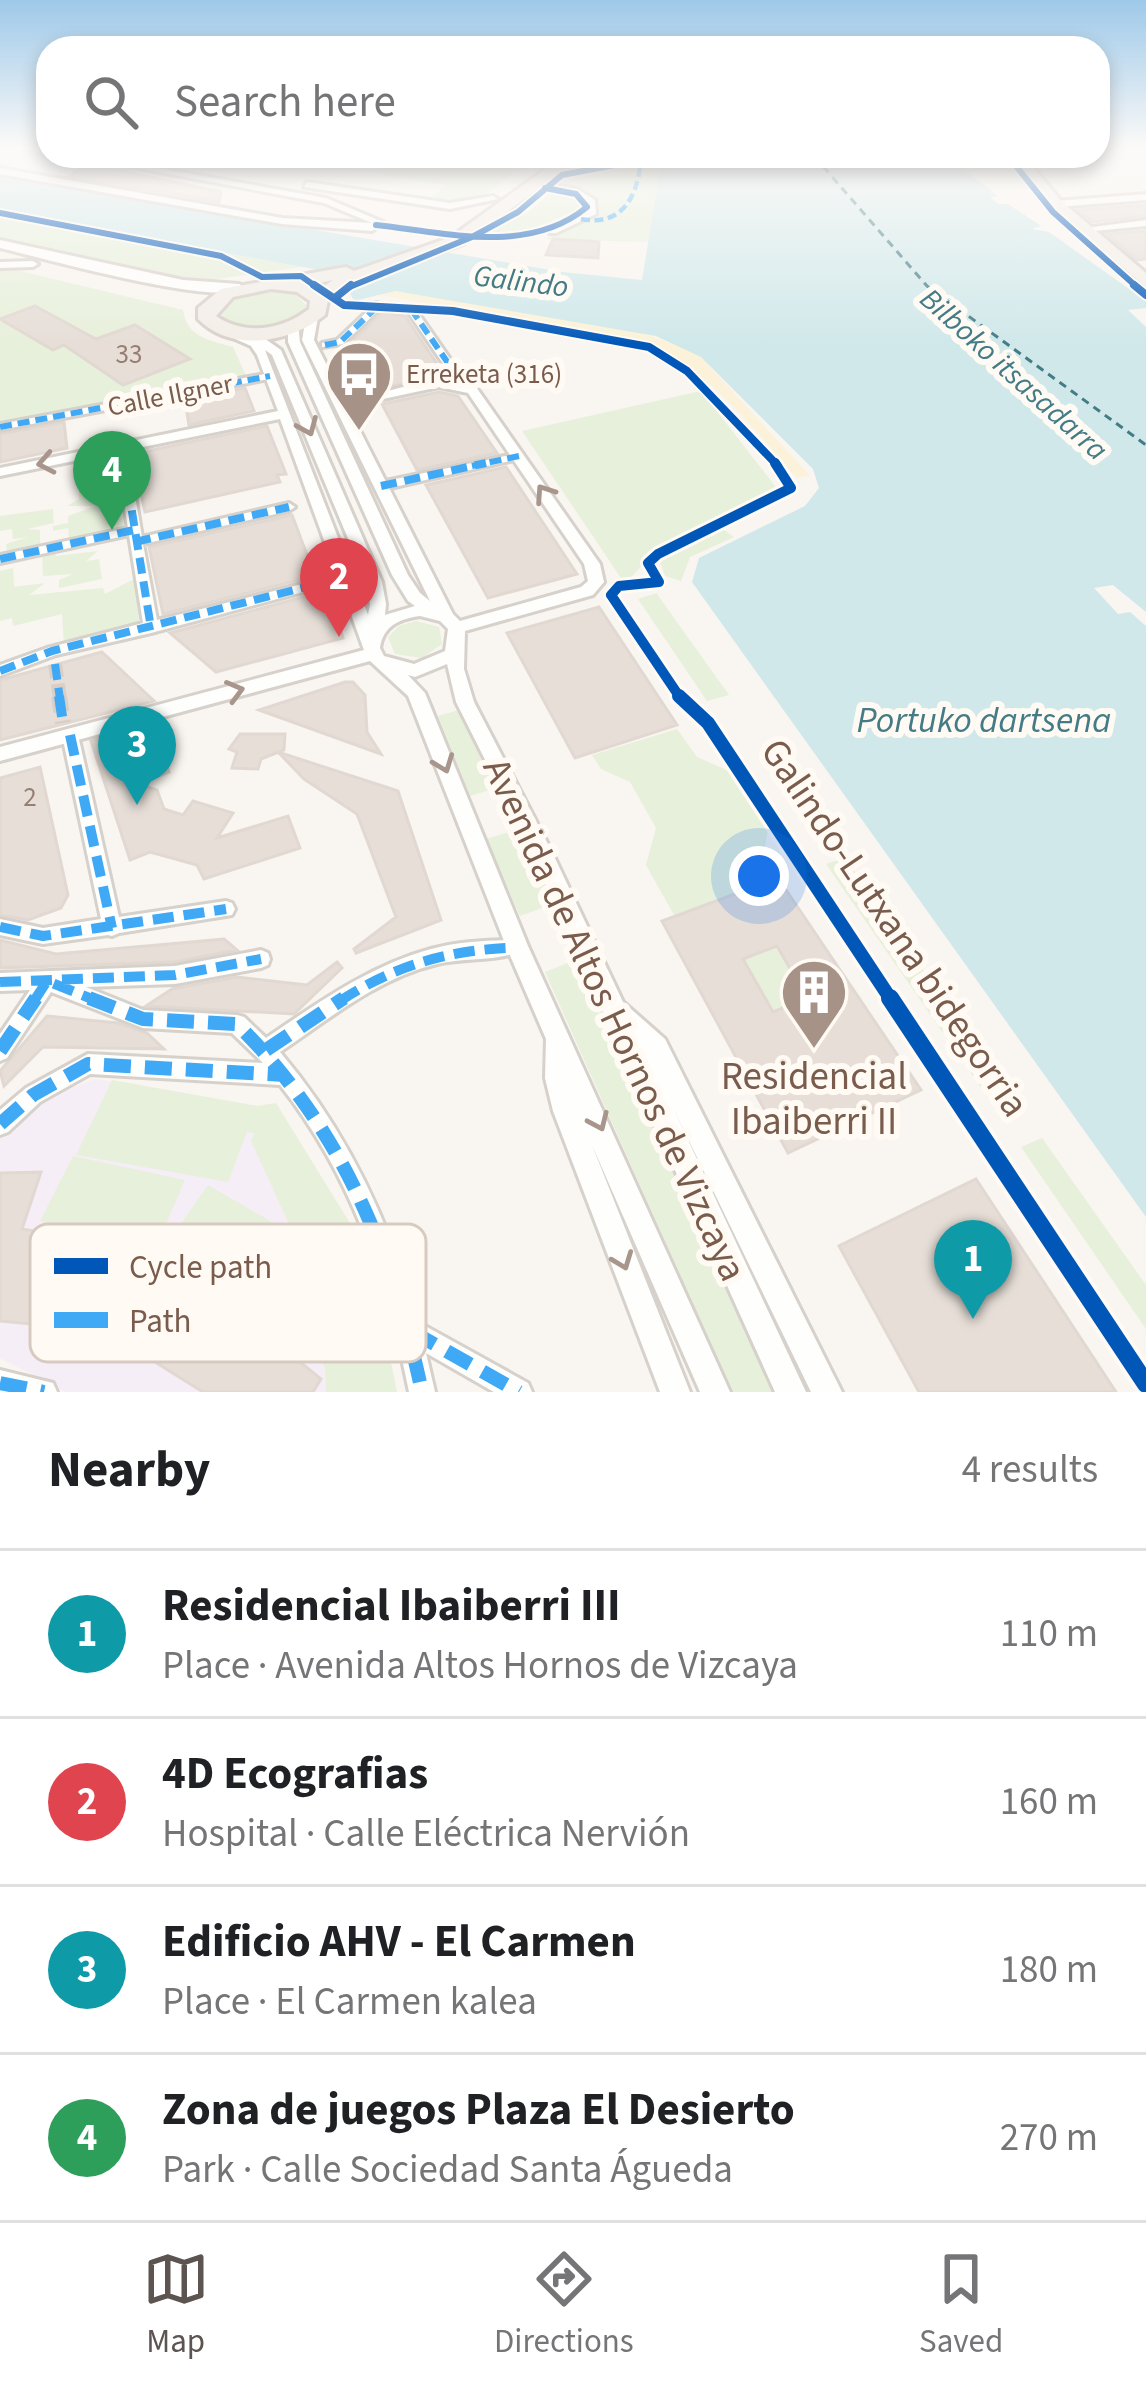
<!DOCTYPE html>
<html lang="en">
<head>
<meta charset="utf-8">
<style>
  :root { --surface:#fff; --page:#f2f2f2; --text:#202124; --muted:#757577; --line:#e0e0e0; --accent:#5c5450 }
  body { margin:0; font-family:"Source Sans 3",sans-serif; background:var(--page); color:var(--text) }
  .you { position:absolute; left:759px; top:876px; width:42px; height:42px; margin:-30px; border:9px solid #fff; border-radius:50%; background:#1a73e8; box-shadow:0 0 0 18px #1a73e833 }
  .badge { display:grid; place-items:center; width:78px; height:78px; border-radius:50%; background:var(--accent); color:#fff; font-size:39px; font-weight:700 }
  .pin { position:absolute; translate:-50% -99px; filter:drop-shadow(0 3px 6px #0008) }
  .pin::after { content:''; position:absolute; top:63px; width:42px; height:36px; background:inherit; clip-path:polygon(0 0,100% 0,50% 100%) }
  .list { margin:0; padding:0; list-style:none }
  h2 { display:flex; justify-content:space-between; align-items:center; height:156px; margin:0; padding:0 48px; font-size:51px }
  h2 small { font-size:39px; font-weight:400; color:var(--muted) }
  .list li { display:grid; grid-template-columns:78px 1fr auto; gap:36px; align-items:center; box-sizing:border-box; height:168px; padding:0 48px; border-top:3px solid var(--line) }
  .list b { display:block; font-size:45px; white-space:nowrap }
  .list p { margin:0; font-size:39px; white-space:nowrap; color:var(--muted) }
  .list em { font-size:39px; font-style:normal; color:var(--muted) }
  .icon { flex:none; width:66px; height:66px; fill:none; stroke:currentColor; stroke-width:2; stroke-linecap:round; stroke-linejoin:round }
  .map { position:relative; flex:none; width:1146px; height:1392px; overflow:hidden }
  .search { position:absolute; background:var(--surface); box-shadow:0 6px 18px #0003; left:36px; right:36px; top:36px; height:132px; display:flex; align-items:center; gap:30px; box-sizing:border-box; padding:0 42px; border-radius:36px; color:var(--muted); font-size:45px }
  .sheet { height:828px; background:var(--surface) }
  nav { display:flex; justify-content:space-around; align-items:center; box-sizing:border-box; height:168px; border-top:3px solid var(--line); background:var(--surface); font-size:33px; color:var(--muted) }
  nav a { display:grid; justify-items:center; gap:6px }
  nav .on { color:var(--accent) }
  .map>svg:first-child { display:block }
  .education { fill:#f6eef6 }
  .green { fill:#e7f0db }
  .sand { fill:#fbf2d9 }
  .water { fill:#d0e8ea }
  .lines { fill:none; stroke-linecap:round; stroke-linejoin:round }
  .ferry { stroke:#437c86; stroke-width:3; stroke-dasharray:8 6; stroke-linecap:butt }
  .building { fill:#e6ded7; stroke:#e2d8d2; stroke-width:3; fill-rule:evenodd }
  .pedestrian-tunnel-far1 { stroke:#d9cfc7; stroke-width:14; stroke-dasharray:14 6; stroke-linecap:butt }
  .pedestrian-tunnel { stroke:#d9cfc7; stroke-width:16; stroke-dasharray:16 9; stroke-linecap:butt }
  .pedestrian-casing { stroke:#d7d1cb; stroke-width:6 }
  .minor-casing { stroke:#d7d1cb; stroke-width:6 }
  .secondary-casing { stroke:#d9d2cb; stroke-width:6 }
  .primary-casing { stroke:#dad1cc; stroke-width:6 }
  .pedestrian { fill:#fefefd; fill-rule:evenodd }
  .minor { fill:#fefefd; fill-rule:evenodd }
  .secondary { fill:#fefefd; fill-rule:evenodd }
  .primary { fill:#f3eee8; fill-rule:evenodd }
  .quiet-far4 { stroke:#3fa9f5; stroke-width:4.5; stroke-dasharray:9 4.5; stroke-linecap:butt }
  .quiet-far3 { stroke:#3fa9f5; stroke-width:6; stroke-dasharray:12 6; stroke-linecap:butt }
  .quiet-far2 { stroke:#3fa9f5; stroke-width:8; stroke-dasharray:16 8; stroke-linecap:butt }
  .quiet-far1 { stroke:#3fa9f5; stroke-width:10; stroke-dasharray:21 10; stroke-linecap:butt }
  .quiet { stroke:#3fa9f5; stroke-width:14; stroke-dasharray:27 14; stroke-linecap:butt }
  .cycleway-far4-casing { stroke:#fffaf3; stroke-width:10 }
  .cycleway-far3-casing { stroke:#fffaf3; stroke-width:12 }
  .cycleway-far2-casing { stroke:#fffaf3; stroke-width:16 }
  .cycleway-far1-casing { stroke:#fffaf3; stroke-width:21 }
  .cycleway-casing { stroke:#fffaf3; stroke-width:26 }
  .cycleway-far4 { stroke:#0057b8; stroke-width:6 }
  .cycleway-far3 { stroke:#0057b8; stroke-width:8 }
  .cycleway-far2 { stroke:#0057b8; stroke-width:10 }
  .cycleway-far1 { stroke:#0057b8; stroke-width:14 }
  .cycleway { stroke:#0057b8; stroke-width:18 }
  .oneway { stroke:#a8958b }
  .labels { text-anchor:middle; stroke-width:12; stroke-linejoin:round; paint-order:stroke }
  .number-label { font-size:27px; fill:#977e72 }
  .far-poi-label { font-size:27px; fill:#7a5c4d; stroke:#fffaf3; text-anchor:start }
  .far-street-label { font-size:27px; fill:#7a5c4d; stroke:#fffaf3 }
  .far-water-label { font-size:30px; font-style:italic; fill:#437c86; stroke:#fffaf3 }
  .water-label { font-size:36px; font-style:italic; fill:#437c86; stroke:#fffaf3 }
  .near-street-label { font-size:39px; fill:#7a5c4d; stroke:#fffaf3 }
  .near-poi-label { font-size:39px; fill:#7a5c4d; stroke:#fffaf3 }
  .key { fill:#fffaf3; stroke:#d7cbc1; stroke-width:3 }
  .key-label { font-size:33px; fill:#7a5c4d }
</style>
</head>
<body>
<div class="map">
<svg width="1146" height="1392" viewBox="0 0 1146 1392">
  <rect width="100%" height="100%" fill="#f9f5f0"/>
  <path class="education" d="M95,1079l163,27 -6,35 42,94 6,72 25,62 1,23h-261l-65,-34v-223l56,-41z"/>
  <path class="green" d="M264,156h244l8,14 -36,30 -55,2 21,-17z
    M623,156h39l-14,86 -103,-3 53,-26 1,-11 -41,-17 20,-11 50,-10 -83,15 24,-12z
    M553,191l22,6 10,10 -53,22 -45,5 43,-23z
    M0,211l302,56 -105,15 -197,-45z
    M16,270l167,40c4,27 25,30 50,37l15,33 -248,47v-156z
    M268,289l25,3 14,14c-18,23 -58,26 -83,13l-4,-6 9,-13z
    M701,391l78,100 -125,61 -29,32 -103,-153z
    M119,482l2,12 -13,6 13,-1 1,6 -14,5 15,-2 4,23 -58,7 -1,-10 -15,3v-5l15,-3v-7l28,-10h-29l12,-7v-9z
    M53,509l1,14 -27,6 13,1v14l-33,7 -1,-7 22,-7 -15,2 -1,-10 -12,2v-15z
    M720,527l14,10 -44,20 -9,24 -16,-5 -6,-17 6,-6z
    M55,549l1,7 42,-5 -12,10 13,-2 3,20 -43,9v-8l14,-6 -30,2 -1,-24z
    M13,568l1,19 31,-4 -16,12 74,-7 2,6 29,-15 6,47 -76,19 -2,-31 -49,12 -1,-8 -12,3v-50z
    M657,593v1l72,101 -22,6 -69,-102z
    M416,621l23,6 3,17 -20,14 -27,-4 -7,-17 11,-11z
    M459,710l40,77 -29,9 -32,-80z
    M677,729l20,28 34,15 37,57 -5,29 15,20 -104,37 -28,-50 10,-37 -26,-46 -29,-13 -9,-14z
    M519,829l34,75 -33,12 -34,-77z
    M845,858l159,228 -18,9 -160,-231z
    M777,946l30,52 -34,14 -30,-53z
    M578,959l197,433h-43l-187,-420z
    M112,1080l146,26 18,-3 93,151 28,138h-71l-1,-23 -25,-62 -6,-72 -43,-94 3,-8 -7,-1 -19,50 -152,-27z
    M1042,1138l104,147v44l-125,-182z
    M73,1156l112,24 -29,67 -116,-26z
    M208,1185l71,41 -36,56 -72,-44z"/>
  <path class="sand" d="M395,291c96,16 221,21 306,66l109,119 -14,1c-49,-55 -92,-115 -165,-139l-258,-44z"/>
  <path class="water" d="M662,156h284l52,40 -8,1 8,7h10l33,22 -9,3 17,3 97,69v7l-18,2 18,17v285l-33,-27 -19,3 24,26 12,-2 16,14v591l-454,-635 7,-24 106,-52 14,-18 -6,-19 -112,-112 -45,-21 -261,-45 -41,10 -14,-27 -340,-63v-35l562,96 80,8z"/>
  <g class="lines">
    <path class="ferry" d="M814,156l113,130 219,159"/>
  </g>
  <path class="building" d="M90,164l131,28 -2,10 -150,-26z
    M1146,205v11l-53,6 -15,-12z
    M1146,231v28l-9,1 -30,-26z
    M553,239l46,3 -1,16 -52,-3z
    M35,306l61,33 39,-14 55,34 -67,26 -59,-40 -11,5 -53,-31z
    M383,312l22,4 41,61 -72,12 -25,-45z
    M245,388l9,23 -65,14 -4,-25z
    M439,392l19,4 39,57 -80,17 -35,-66z
    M64,422l3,26 -67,14v-28z
    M267,426l19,48 -9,1 3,7 -135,30 -12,-58z
    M506,467l71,107 -89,24 -62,-113z
    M292,515l23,61 -152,38 -14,-67z
    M318,593l10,2 15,43 -127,34 -46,-39z
    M599,607l78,118 -102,33 -68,-125z
    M102,652l52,49 -154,39v-60z
    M345,682h8l12,13 2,37 14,22 -122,-44z
    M134,730l8,14 16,-5 11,33 -32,12 20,6 7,19 19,6 10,-14 40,12 -16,25 71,-22 12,32 -96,31 -7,-14 -47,-13 -20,8 -39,-119z
    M240,734h45l-1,16 -23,9 -3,10 -26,-1 5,-16 -8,-3z
    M278,752l120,39 43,129 -85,33 -2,-4 42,-32 -39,-103 -53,-35z
    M40,767l28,128 -7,13 -33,12 -28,-5v-137z
    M778,878l143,212 -133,63 -126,-232zM777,946l30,52 -34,14 -30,-53z
    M224,939l13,11 -62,12 -175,6v-28l56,14z
    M337,962l5,6 -48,46 -148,-8 26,-17 65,-12 70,8z
    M47,1016l71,7 29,10 17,16 -121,-2 -39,39 -4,-15z
    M41,1172l-19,57 139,23 88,38 36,32 -13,17 49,40 -8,13h-110l-80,-50 -50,-14 -73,-7v-148z
    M976,1179l140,213h-197l-80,-146z"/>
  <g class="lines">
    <path class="pedestrian-tunnel-far1" d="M55,664l5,35"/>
    <path class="pedestrian-tunnel" d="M59,696l4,27"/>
    <defs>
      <path id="pedestrian" d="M376,303l8,2 -41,39 -21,3v-4l15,-3z
        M408,307h6l54,78 -1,2h-8l-53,-78z
        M270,373l5,3 -1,2 -274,52v-6z
        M121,445l6,3 15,89 147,-34 6,4 -6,4 -146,33 14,76 161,-40 29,7 2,3 -2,3 -5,1 -24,-6 -167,45 -95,22 -56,21v-11l47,-17 96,-25 -14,-88 -129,28v-8l128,-27 -13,-80z
        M519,453l4,1v4l-142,32 -6,-4 6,-4z
        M70,729l6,2 2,4 41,182 107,-16 6,2 3,6 -3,6 -113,18 -7,3 -4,-1 -65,9 -43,-9v-16l43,9 58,-9 -39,-184 2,-4z
        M506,940l7,2 2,6 -2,6c-24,7 -51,4 -76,10 -59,14 -108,55 -157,88 67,79 110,170 138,270l110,61 4,9h-38l-68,-39 9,39h-26c-22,-111 -58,-217 -129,-307l-190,-11 -50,28 -32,30 -8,3v-25l26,-22 62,-34 175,9 -31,-30 -89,-5 -92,-36 -44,66 -7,3v-27l30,-44 -30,1v-18l175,-7 86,-16 7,3 2,6 -2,6 -7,3 -86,16 -89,3 57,23 94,5 7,2 22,21c52,-35 103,-72 165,-89 25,-7 50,-8 75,-9z
        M0,1370l53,13 4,9h-57z"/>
      <path id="minor" d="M23,149l25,1v4z
        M73,156h18l235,42 57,24 -11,9 -90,-7 -282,-50v-6l282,50 90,5 -48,-20z
        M531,181l46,8 18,11 1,14 -40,19h-6v-4l36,-16 1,-10 -16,-10 -43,-7z
        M307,182l143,21 43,-7 5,3 -48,10 -146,-22z
        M1146,194v6l-90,7 -5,-3 5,-3z
        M1146,220v6l-63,6 -5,-3z
        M0,262l33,-1 5,3 -5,3 -33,1z
        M312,314l6,3 -4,23 28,55c50,5 81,-27 134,-8l124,177 4,18 -11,13 -128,36 -1,38 10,33 78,150 71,150 42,37 177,353h-31l-137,-282 132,282h-31l-243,-539 -76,-151 -9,-38 -32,13 -7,-2 17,18 103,253 202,446h-30l-108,-247 98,247h-30l-107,-281 -8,-33 1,-39 -40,-93 -98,-250 -38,-35 -370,100v-14l364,-97 -84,-231 -280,57v-8l278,-57 -21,-56 -6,-9 -29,-13v-4h8l21,9 10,-2 20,14 101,232 4,22 -1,11 30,-9 -7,-5 -16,-26 -104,-233v-16l10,-2 2,18 108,233 12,18 10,8 -128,-261 4,-23zM265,350l7,5 94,227 4,22 -2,11zM439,387l29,6 116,171 4,17 -7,6 -121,34 -7,-7 -107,-211 23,-1zM420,616l20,5 8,8 -3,22 -31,13 -30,-8 -4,-8c3,-22 19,-29 40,-32z"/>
      <path id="secondary" d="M0,240l183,40 56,4 8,5c-29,18 -205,-31 -247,-41z"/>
      <path id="primary" d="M516,156l47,4 54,-4 -50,12 -104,76 -112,41 -23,16 -3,14c-35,28 -94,38 -127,4v-11l23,-19 125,-22 8,4 97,-34 99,-71zM333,280l-15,10 -7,-5zM271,289l26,3 13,9 -1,8c-27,21 -64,27 -93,7l17,-19z
        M1010,156h14l37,45 85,72v14l-95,-80z"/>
    </defs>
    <use href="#pedestrian" class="pedestrian-casing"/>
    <use href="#minor" class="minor-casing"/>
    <use href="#secondary" class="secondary-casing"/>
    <use href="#primary" class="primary-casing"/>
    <use href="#pedestrian" class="pedestrian"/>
    <use href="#minor" class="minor"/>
    <use href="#secondary" class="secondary"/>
    <use href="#primary" class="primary"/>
    <path class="quiet-far4" d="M581,219c43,8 58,-25 60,-63"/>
    <path class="quiet-far3" d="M411,309l52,76
      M325,345l15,-3 37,-35
      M0,427l270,-51
      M121,448l3,18
      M472,466l47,-10"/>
    <path class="quiet-far2" d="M124,463l27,165
      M381,486l105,-23
      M135,542l154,-35
      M0,559l134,-29
      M55,664l5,35
      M0,671l52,-20 266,-67 24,6"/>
    <path class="quiet-far1" d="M59,696l4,27
      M70,735l42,193
      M0,927l43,9 183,-27
      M0,982l175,-7 86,-16
      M34,1001l13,-20 50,20
      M340,1001c52,-34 104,-50 166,-53"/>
    <path class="quiet" d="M89,998l54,21 94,5c104,103 155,227 185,368
      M266,1050l78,-52
      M0,1051l36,-53
      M0,1124l33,-29 55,-31 198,11
      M411,1331l108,61
      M0,1383l44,9"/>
    <defs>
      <path id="cycleway-far4" d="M1008,156l45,56 85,76
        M0,213l221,43 41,21 39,-1 17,12
        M376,225c68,7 152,31 211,-18l-11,-13 -31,-6
        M347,288l125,-51 46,-25 44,-37 58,-11"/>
      <path id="cycleway-far3" d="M314,285l30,20 109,6 196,36 38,24 91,95
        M1134,285l12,10
        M336,297l15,-12"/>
      <path id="cycleway-far2" d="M681,699l-70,-104 8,-9 40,-4 -11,-19 10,-9 133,-66 -16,-25"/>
      <path id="cycleway-far1" d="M679,696l29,27 184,278"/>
      <path id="cycleway" d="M890,998l256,386"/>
    </defs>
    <use href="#cycleway-far4" class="cycleway-far4-casing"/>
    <use href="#cycleway-far3" class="cycleway-far3-casing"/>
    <use href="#cycleway-far2" class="cycleway-far2-casing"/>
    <use href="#cycleway-far1" class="cycleway-far1-casing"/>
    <use href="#cycleway" class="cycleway-casing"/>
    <use href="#cycleway-far4" class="cycleway-far4"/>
    <use href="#cycleway-far3" class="cycleway-far3"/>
    <use href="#cycleway-far2" class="cycleway-far2"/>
    <use href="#cycleway-far1" class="cycleway-far1"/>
    <use href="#cycleway" class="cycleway"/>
  </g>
  <defs><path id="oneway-chevron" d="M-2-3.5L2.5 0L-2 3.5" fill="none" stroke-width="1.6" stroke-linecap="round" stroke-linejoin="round" transform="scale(3)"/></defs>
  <g class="oneway">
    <use href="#oneway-chevron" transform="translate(308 427) rotate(67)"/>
    <use href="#oneway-chevron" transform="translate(46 463) rotate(169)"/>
    <use href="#oneway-chevron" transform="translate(544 493) rotate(-124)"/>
    <use href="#oneway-chevron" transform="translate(235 691) rotate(-15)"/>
    <use href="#oneway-chevron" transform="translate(444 764) rotate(69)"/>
    <use href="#oneway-chevron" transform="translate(599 1122) rotate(66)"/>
    <use href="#oneway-chevron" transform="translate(623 1261) rotate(69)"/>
  </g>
  <linearGradient id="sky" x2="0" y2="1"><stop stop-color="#9ec9e9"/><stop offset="0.43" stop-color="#fcfaf8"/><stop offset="1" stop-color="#fcfaf8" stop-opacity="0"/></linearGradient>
  <rect width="1146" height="344" fill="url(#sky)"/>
  <defs>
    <symbol id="bus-pin" viewBox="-11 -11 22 30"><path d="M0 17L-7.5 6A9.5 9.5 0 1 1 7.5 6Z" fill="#a69286" stroke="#fffaf3"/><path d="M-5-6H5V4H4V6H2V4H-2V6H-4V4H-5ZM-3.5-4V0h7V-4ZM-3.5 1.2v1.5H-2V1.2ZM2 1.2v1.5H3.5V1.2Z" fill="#fff"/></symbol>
    <symbol id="building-pin" viewBox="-11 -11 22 30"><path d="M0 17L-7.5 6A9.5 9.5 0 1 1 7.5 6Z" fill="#a69286" stroke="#fffaf3"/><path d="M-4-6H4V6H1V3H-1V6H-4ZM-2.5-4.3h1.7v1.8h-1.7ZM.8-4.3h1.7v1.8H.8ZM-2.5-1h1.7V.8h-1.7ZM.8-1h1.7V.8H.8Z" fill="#fff"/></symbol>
  </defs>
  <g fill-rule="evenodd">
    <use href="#bus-pin" x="321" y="336" width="76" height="104"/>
    <use href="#building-pin" x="776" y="954" width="76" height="104"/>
  </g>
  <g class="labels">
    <g class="number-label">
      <text x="129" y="363">33</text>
      <text x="30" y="806">2</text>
    </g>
    <g class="far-poi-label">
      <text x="406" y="383">Erreketa (316)</text>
    </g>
    <g class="far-street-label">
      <text transform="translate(170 395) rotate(-11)" y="9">Calle Ilgner</text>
    </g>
    <g class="far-water-label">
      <text transform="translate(521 281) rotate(7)" y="10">Galindo</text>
      <text transform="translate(1014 374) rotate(42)" y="10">Bilboko itsasadarra</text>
    </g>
    <g class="water-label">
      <text x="984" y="732">Portuko dartsena</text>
    </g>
    <g class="near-street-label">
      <text transform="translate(896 927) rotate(56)" y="14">Galindo-Lutxana bidegorria</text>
      <text transform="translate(616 1019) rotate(65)" y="14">Avenida de Altos Hornos de Vizcaya</text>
    </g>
    <g class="near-poi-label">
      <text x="814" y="1089">Residencial<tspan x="814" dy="45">Ibaiberri II</tspan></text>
    </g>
  </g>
  <rect x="30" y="1224" width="396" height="138" rx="18" class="key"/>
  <rect x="54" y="1258" width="54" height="16" fill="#0057b8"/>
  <rect x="54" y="1312" width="54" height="16" fill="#3fa9f5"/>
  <g class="key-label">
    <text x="129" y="1278">Cycle path</text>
    <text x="129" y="1332">Path</text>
  </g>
</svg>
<div class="you"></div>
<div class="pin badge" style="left:973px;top:1319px;background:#0f9aa8">1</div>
<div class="pin badge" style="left:339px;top:637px;background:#e0444e">2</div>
<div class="pin badge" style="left:137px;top:805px;background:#0f9aa8">3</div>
<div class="pin badge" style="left:112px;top:530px;background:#2e9e5b">4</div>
<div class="search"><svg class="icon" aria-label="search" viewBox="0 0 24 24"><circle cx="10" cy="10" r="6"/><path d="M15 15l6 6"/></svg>Search here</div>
</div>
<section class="sheet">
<h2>Nearby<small>4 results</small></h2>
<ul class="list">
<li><span class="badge" style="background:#0f9aa8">1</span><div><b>Residencial Ibaiberri III</b><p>Place · Avenida Altos Hornos de Vizcaya</p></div><em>110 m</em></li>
<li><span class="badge" style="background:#e0444e">2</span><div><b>4D Ecografias</b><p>Hospital · Calle Eléctrica Nervión</p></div><em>160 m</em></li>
<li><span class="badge" style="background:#0f9aa8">3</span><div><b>Edificio AHV - El Carmen</b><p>Place · El Carmen kalea</p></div><em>180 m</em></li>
<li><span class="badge" style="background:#2e9e5b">4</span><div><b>Zona de juegos Plaza El Desierto</b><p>Park · Calle Sociedad Santa Águeda</p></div><em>270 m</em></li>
</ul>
</section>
<nav>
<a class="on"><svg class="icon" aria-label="map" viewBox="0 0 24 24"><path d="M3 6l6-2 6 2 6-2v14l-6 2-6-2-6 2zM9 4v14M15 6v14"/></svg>Map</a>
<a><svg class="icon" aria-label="directions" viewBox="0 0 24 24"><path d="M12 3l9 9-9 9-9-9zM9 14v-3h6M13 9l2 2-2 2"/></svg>Directions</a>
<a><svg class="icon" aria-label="saved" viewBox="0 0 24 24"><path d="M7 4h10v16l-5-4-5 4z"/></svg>Saved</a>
</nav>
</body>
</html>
